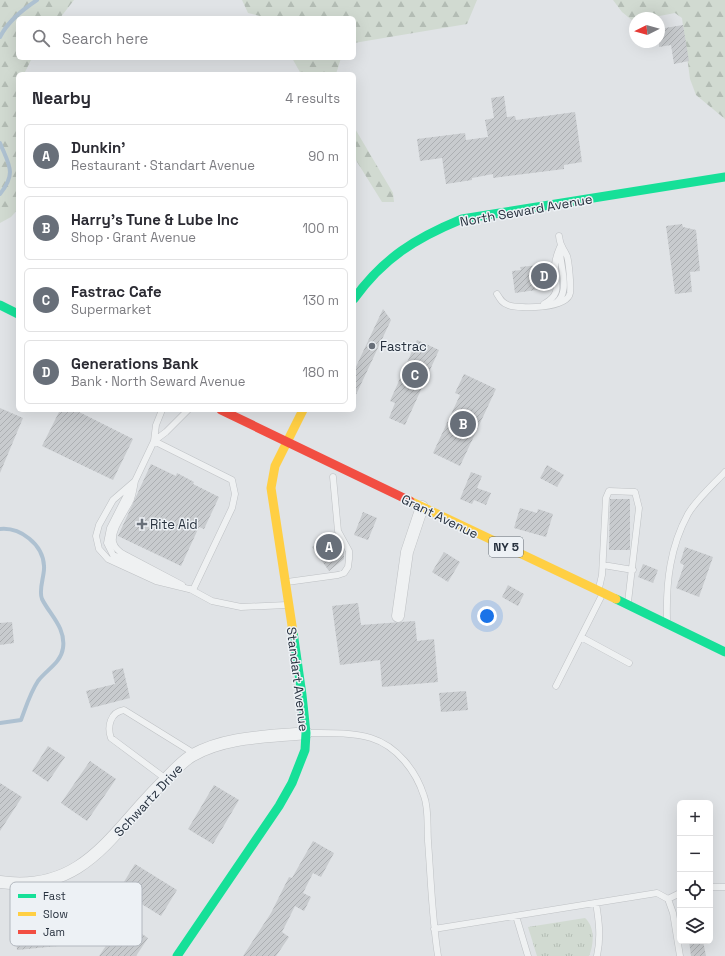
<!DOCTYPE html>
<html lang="en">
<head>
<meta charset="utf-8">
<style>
  :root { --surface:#fff; --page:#f2f2f3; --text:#2b2b33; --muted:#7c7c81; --line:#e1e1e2; --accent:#686f79 }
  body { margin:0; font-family:"Space Grotesk",sans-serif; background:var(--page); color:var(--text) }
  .controls { position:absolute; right:12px; bottom:12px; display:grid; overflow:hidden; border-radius:6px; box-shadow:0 4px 16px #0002 }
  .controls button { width:36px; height:36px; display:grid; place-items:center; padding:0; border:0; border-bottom:1px solid var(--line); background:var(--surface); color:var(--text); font:20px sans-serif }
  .compass { position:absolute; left:629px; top:12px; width:36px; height:36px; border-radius:50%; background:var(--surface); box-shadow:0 4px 16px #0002; rotate:265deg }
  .you { position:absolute; left:487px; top:616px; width:14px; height:14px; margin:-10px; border:3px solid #fff; border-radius:50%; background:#1a73e8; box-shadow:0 0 0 6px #1a73e833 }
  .badge { display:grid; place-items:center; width:26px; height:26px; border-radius:50%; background:var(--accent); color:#fff; font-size:13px; font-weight:700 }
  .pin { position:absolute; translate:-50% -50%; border:2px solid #fff; box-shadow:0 1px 4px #0006 }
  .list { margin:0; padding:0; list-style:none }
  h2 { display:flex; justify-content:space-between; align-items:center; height:52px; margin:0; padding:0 16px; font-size:17px }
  h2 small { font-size:13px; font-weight:400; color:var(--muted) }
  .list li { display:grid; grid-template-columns:26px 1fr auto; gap:12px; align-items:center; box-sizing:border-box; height:64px; margin:0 8px 8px; padding:0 8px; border:1px solid var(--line); border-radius:6px }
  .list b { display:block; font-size:15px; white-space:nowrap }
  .list p { margin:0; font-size:13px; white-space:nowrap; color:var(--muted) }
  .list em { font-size:13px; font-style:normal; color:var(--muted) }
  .icon { flex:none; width:22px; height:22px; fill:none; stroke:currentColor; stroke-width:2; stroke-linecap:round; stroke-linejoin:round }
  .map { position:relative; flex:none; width:725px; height:956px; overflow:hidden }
  .search { position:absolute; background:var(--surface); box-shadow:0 4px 16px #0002; left:16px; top:16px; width:340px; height:44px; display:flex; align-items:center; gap:10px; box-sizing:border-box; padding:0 14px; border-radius:6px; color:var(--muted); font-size:15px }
  .panel { position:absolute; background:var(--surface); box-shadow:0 4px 16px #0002; left:16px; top:72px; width:340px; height:340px; border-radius:6px }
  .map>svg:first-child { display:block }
  .grass { fill:url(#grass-tufts) }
  .forest { fill:url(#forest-firs) }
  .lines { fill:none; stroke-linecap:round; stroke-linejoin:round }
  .stream { stroke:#aec1d1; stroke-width:4 }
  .building { fill:url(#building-hatch) }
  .lane-casing { stroke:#bec1c4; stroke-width:7 }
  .street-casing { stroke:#bec1c4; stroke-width:13 }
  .lane { stroke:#eff1f2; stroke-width:6 }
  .street { stroke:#eff1f2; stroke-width:12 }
  .fast { stroke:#16e098; stroke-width:9 }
  .slow { stroke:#ffcf43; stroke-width:9 }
  .jam { stroke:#f24e42; stroke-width:9 }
  .poi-dot { fill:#686f79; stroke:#edf1f5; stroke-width:1.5 }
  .labels { text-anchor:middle; stroke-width:3; stroke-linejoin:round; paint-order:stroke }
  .shield { fill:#edf1f5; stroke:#626b75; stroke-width:1 }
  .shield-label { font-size:12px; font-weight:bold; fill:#27313e }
  .street-label { font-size:13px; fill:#27313e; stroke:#edf1f5 }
  .poi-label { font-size:13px; fill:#27313e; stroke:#edf1f5; text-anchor:start }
  .key { fill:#edf1f5; stroke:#b2b7be; stroke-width:1 }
  .key-label { font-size:11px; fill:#27313e }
</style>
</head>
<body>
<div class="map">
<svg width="725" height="956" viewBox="0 0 725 956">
  <defs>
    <pattern id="grass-tufts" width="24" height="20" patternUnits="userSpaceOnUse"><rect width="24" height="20" fill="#d1dad1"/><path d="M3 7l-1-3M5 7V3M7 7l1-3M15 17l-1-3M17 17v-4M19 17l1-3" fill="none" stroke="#b3bcb4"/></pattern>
    <pattern id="forest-firs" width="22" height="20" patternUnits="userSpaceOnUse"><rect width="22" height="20" fill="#d1dad1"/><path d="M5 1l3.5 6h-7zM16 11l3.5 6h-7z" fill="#b3bcb4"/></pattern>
    <pattern id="building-hatch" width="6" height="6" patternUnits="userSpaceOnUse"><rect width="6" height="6" fill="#c8cbce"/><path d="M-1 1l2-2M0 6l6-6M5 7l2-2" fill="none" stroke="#acafb2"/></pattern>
  </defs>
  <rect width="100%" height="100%" fill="#e0e3e6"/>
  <path class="grass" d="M585,918c10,9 9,26 4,38h-52l-9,-29z"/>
  <path class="forest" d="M0,0h74l-14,18h-42v40h14l-8,16h-6v135l-7,8 -11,6z
    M242,0h235l-10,24 -113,19v-25h-87l-19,-5z
    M613,0h112v119l-29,-24 -6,-16 -8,-61 -7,-5 -26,5h-14v3h-2l-11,-9z
    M292,58h49l-5,16h-35z
    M354,127l39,66 1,9h-12l-28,-45z"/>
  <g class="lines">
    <path class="stream" d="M0,37c8,-16 22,-27 37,-37
      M0,143c9,22 17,30 0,51
      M0,529c20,-2 43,15 44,37 1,9 -6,24 -2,33 8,16 24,29 21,49 -2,15 -17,22 -25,33 -8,12 -12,26 -17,39l-21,3"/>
  </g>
  <path class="building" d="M683,25l6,36 -15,3 -3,-19 -12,2v-18z
    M504,96l3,21 8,-1 1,4 59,-8 7,50 -18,3v4l-71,9v-4l-21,4v2l-26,4 -4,-26 -22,3 -3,-22 48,-6 1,7 22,-3 -3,-17 9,-2 -3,-20z
    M682,224l1,3 13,3 4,41 -10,1 2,20 -17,2 -9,-68z
    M550,264l1,24 -36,5 -3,-22 9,-1 -1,-3z
    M383,309l8,11 -37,79v-28z
    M417,340l22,10 -34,75 -16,-7 6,-15 -5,-2z
    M464,374l32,15 -36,77 -27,-13 27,-58 -5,-2z
    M0,408l23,10 -23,55z
    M60,410h15l58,29 -20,41 -71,-34z
    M151,464l25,12 1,-3 17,9 -1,2 26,13 -15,32 -5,-2 -18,39 -63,-30z
    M547,465l17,10 -7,12 -17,-9z
    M471,472l11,4 -5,12 14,5 -5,12 -12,-5 -2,4 -12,-5z
    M610,499h20v51h-21z
    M520,508l17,5 1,-4 15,5 -7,23 -32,-9z
    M363,512l14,6 -9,22 -14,-5z
    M334,532l10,20v7l-15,12 -17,-24z
    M685,547l28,10 -14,40 -23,-9 8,-23 -4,-2z
    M444,552l16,10 -12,20 -16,-10z
    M643,564l15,6 -5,13 -15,-6z
    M508,585l16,9 -6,12 -16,-9z
    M358,603l3,22 54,-4 2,20 17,-2 4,43 -56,5 -2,-27 -40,5 -8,-59z
    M12,622l2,21 -14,2v-22z
    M123,668l7,30 -39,10 -5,-17 29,-7 -3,-13z
    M466,691l2,19 -27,2 -2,-19z
    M48,746l17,11 -17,25 -16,-11z
    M90,761l26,18 -29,42 -26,-18z
    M0,783l22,14 -22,34z
    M214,785l25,15 -26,44 -25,-15z
    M313,841l21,12 -13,24 -8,-4 -10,20 8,4 -7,14 -9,-5 -13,26 7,5 -13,19h-33l28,-43 18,-36 3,1z
    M135,864l42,26 -16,26 -42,-26z
    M64,914l4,31 -51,5 -3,-31z
    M123,921l25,17 -12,18h-37z
    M689,941h14l3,15h-15z"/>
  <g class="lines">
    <defs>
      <path id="lane" d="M497,294c3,5 5,9 11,11 12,4 59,4 62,-12 1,-7 -1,-31 -3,-37 -4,-9 -7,-9 -8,-20
        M544,304c20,-11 10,-22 11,-39 0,-6 3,-13 5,-18
        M554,304c18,-10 6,-37 6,-53
        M162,410l-6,15 -2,16 -19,40 -22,19 -14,25 -3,11 3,13 9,10 48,22 37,9
        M188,410l-22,22 -12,9 78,39 3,14 -3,14 -39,82
        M135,481c-1,6 -2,12 -4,18 -5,12 -20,29 -18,43 2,7 6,10 12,13l57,30
        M131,487l-21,41 -3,15 6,12 52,25
        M603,565l30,5
        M287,582l51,-7 6,-2 4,-6 1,-8v-8l-11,-20 -5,-54
        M599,588l3,-13 4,-77 3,-7 26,1 4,16 -11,94
        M190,589l22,12 29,6 46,-2
        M667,619c-1,-37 3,-72 21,-105 8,-14 26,-30 37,-42
        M581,637l48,26
        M556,686l45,-89
        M307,733c21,0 44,-1 64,5 26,8 45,33 53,58 5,13 3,31 4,45 3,39 4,77 10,115
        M166,779l-55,-41c-4,-11 -1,-26 13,-28l71,44
        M710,887h15
        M668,899l12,-6
        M596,903c3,18 5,35 1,53
        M516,916l12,40
        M434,929l223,-36 11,6 5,14 7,43"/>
      <path id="street" d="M398,616l9,-64 15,-45
        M0,882c85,12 112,-51 164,-101 9,-9 18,-20 29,-26 33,-19 76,-18 113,-22"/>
    </defs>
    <use href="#lane" class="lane-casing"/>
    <use href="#street" class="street-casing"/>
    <use href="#lane" class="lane"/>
    <use href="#street" class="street"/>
    <path class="fast" d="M354,299c29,-41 62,-61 108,-80l263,-42
      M0,305l18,9
      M616,599l109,53
      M177,956l102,-150 13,-23 13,-33 1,-17 -4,-38 -9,-63"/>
    <path class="slow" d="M410,501l206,98
      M293,632l-22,-144 4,-22 28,-56"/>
    <path class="jam" d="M221,410l189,91"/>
  </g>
  <g class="poi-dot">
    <circle cx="372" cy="346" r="4"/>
    <path d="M140 518h4v4h4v4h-4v4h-4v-4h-4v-4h4z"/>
  </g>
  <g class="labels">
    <rect class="shield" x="489" y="537" width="34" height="20" rx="3"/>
    <g class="shield-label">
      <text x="506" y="551">NY 5</text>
    </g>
    <g class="street-label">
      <text transform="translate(526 210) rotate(-10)" y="5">North Seward Avenue</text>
      <text transform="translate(440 516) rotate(26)" y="5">Grant Avenue</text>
      <text transform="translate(298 679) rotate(83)" y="5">Standart Avenue</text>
      <text transform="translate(148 800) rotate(-47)" y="5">Schwartz Drive</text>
    </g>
    <g class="poi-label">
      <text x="380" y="351">Fastrac</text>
      <text x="150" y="529">Rite Aid</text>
    </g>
  </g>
  <rect x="10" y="882" width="132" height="64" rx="6" class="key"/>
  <rect x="18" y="894" width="18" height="4" fill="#16e098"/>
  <rect x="18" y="912" width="18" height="4" fill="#ffcf43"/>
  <rect x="18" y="930" width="18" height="4" fill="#f24e42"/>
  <g class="key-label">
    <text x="43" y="900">Fast</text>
    <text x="43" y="918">Slow</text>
    <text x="43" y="936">Jam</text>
  </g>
</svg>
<div class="controls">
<button>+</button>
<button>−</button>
<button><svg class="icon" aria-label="locate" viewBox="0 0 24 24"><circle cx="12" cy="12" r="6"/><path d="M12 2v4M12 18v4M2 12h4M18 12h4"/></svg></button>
<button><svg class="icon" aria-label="layers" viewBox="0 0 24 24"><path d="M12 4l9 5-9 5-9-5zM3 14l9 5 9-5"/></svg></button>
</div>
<svg class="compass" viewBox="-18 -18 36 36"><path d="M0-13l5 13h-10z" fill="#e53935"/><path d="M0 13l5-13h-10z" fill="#7c7c81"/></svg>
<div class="you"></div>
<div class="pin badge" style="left:329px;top:547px">A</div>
<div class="pin badge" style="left:463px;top:424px">B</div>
<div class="pin badge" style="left:415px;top:375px">C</div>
<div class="pin badge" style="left:544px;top:276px">D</div>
<div class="search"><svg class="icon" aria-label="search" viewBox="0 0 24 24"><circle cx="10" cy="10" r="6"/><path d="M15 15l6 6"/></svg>Search here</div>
<section class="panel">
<h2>Nearby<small>4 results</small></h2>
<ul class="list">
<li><span class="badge">A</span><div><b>Dunkin'</b><p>Restaurant · Standart Avenue</p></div><em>90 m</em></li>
<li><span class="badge">B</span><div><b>Harry's Tune &amp; Lube Inc</b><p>Shop · Grant Avenue</p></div><em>100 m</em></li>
<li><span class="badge">C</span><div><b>Fastrac Cafe</b><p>Supermarket</p></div><em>130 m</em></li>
<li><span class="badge">D</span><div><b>Generations Bank</b><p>Bank · North Seward Avenue</p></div><em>180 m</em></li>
</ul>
</section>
</div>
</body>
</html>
